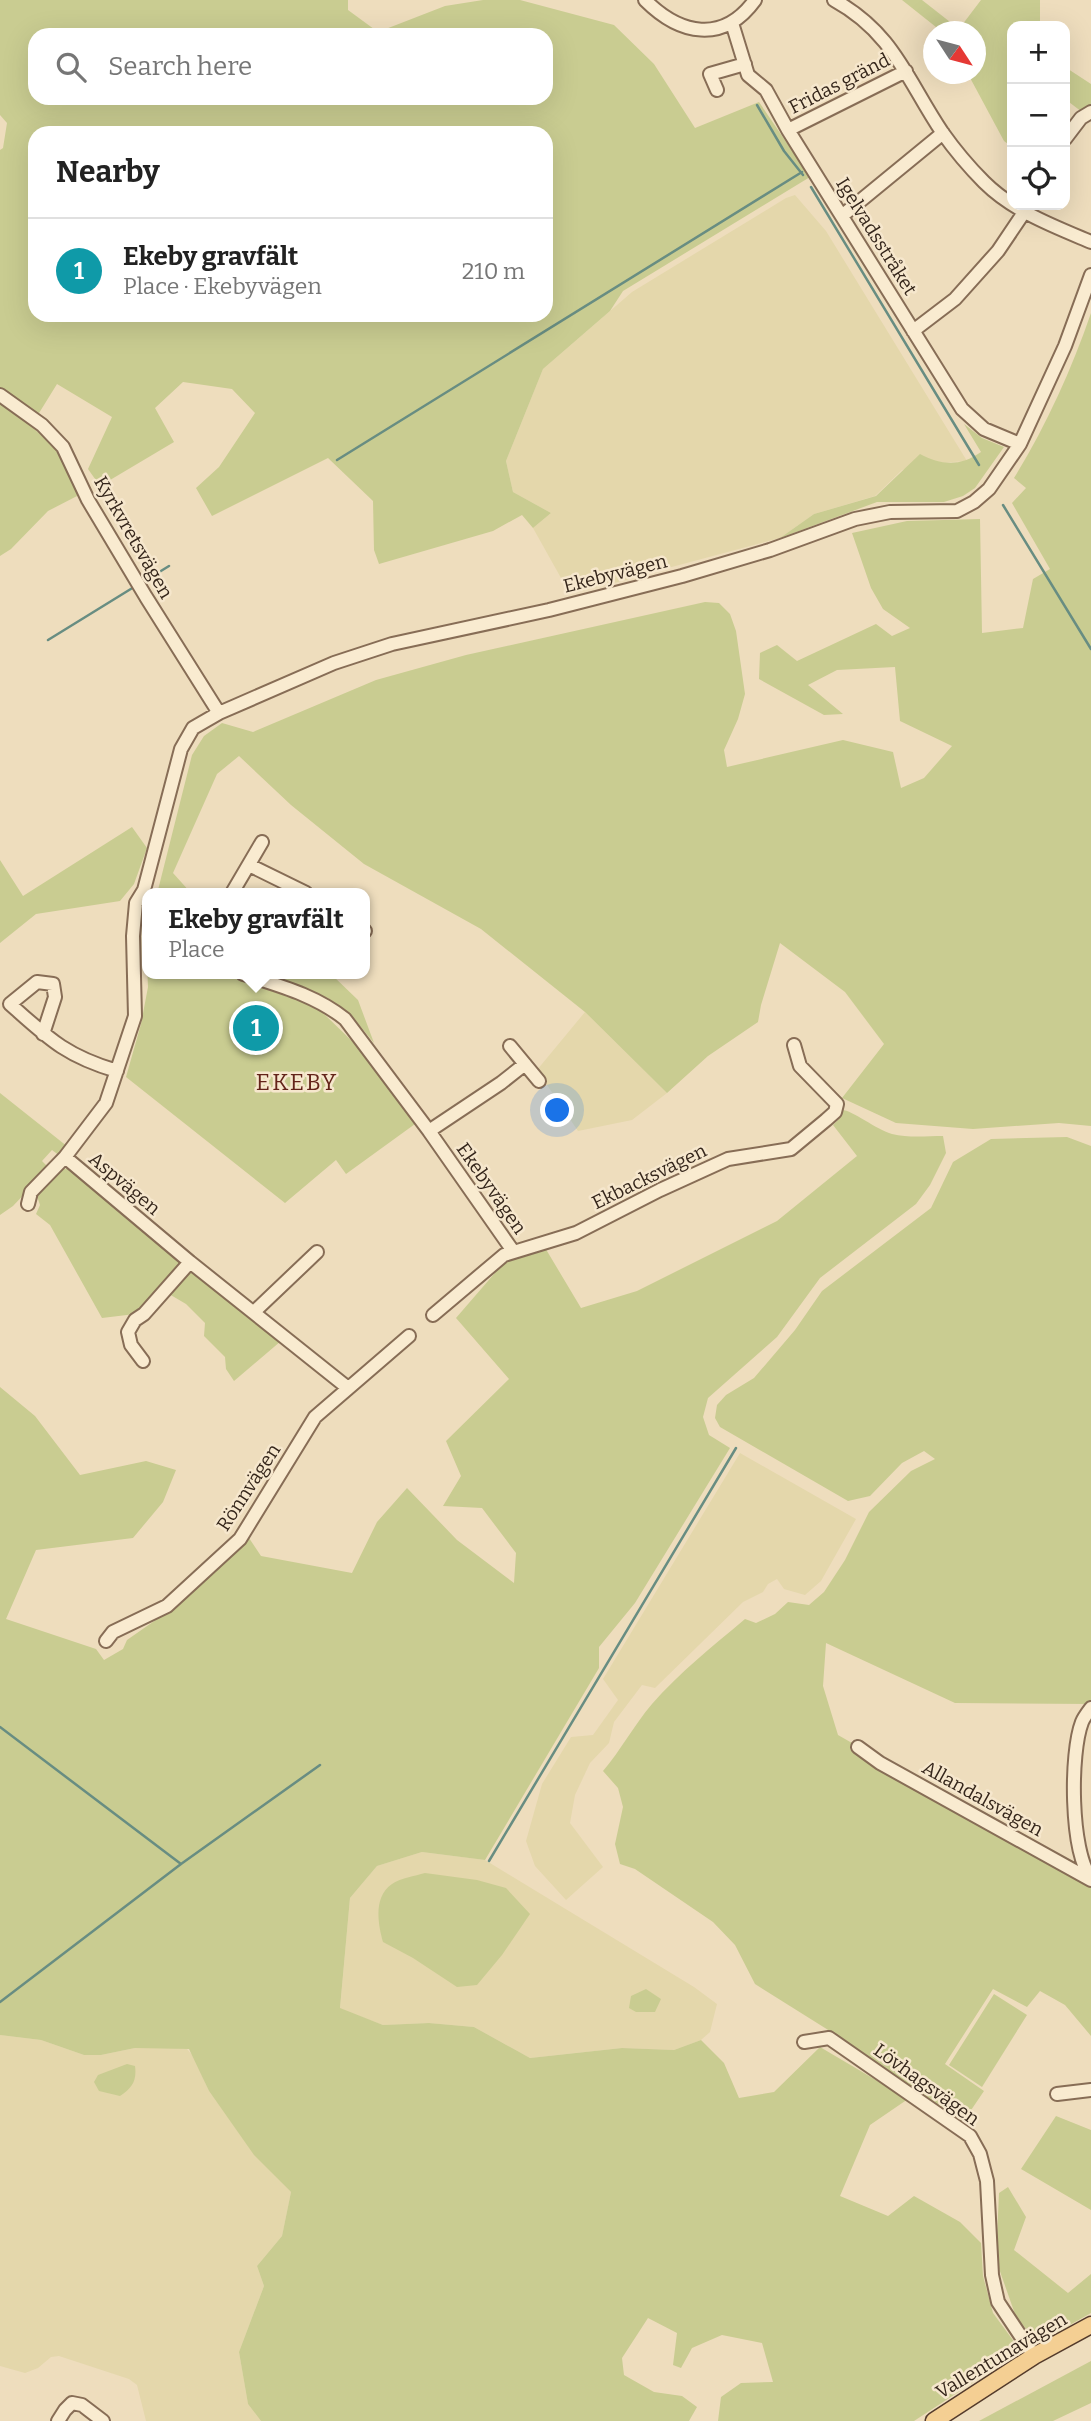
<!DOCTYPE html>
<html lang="en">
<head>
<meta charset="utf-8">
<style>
  :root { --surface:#fff; --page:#f6f6f6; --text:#222; --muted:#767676; --line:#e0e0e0; --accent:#97252d }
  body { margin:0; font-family:Bitter,serif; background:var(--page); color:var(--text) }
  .controls { position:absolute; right:21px; top:21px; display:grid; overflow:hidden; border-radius:14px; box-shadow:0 7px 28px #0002 }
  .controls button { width:63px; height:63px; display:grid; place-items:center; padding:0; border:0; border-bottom:2px solid var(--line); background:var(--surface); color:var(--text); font:35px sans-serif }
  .compass { position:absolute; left:923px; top:21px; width:63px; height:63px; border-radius:50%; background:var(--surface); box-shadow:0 7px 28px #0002; rotate:126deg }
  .you { position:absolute; left:558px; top:1111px; width:24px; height:24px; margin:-18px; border:5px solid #fff; border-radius:50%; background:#1a73e8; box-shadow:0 0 0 10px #1a73e833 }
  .badge { display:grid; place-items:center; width:46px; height:46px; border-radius:50%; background:var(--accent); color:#fff; font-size:23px; font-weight:700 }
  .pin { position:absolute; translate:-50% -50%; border:4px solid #fff; box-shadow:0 2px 7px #0006 }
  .popup { position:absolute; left:142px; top:888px; width:228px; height:91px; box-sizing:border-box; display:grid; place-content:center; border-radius:14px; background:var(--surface); filter:drop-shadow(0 2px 5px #0005); font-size:23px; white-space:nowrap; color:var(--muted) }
  .popup b { font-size:26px; color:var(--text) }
  .popup::after { content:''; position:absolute; left:50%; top:100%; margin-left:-14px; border:14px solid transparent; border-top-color:var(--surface) }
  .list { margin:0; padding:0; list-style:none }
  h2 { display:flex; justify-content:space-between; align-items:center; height:91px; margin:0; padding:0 28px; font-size:30px }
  h2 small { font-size:23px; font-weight:400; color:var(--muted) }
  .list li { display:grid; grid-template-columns:46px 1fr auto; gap:21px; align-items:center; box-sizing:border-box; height:105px; padding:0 28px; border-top:2px solid var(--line) }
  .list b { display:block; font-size:26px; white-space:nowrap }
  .list p { margin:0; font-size:23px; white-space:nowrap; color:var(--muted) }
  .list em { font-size:23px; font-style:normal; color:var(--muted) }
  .icon { flex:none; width:38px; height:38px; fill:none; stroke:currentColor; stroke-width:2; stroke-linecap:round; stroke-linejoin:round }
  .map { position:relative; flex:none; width:1091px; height:2421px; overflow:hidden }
  .search { position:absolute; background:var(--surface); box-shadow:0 7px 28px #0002; left:28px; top:28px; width:525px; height:77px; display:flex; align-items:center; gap:18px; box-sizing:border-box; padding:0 24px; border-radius:21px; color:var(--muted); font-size:26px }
  .panel { position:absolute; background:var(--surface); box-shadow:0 7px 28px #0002; left:28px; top:126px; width:525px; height:196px; border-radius:21px }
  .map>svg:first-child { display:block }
  .farmland { fill:#e4d7ab }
  .green { fill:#c9cc91; fill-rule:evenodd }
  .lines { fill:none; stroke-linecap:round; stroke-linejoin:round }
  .stream { stroke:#688d82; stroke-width:2.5 }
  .minor-casing { stroke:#876d56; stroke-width:16 }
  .major-casing { stroke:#543b2b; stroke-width:19 }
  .minor { stroke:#f9ebd0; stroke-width:12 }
  .major { stroke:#f4cf93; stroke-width:16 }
  .labels { text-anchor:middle; stroke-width:5; stroke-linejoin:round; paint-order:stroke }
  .street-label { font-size:19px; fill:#35261b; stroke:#f6e7cd }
  .quarter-label { font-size:23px; letter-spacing:2px; fill:#63241a; stroke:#f6e7cd }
</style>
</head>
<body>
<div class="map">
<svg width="1091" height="2421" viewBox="0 0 1091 2421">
  <rect width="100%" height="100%" fill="#eeddbd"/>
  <path class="farmland" d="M795,195l31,36 141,230 -30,2 -35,7 -27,26 -61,18 -34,24 -112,30 -12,-3 -14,11 -72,18 -37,-66 18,-15 -38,-21 -7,-31 37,-92 89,-77 154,-94z
    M585,1012l82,81 -35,27 -54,11 -41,-61z
    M740,1453l116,66 -35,62 -16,14 -21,-6 -7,-10 -9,5 -5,8 -20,10 -88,86 -13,-3 -28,37 -5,21 -19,20 -15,32 -5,28 33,44 -37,33 -31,-34 -9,-25 16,-57 29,-47 22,-2 25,-35 -15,-21z
    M422,1852l63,8 209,127 23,17 -7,28 -9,8 -27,10 -52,-2 -92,10 -56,-31 -45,-4 -46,2 -43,-16 10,-111 27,-32z
    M0,2035l41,5 43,15h17l34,-7 28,-1 24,2 7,8 15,34 45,63 37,38 -9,44 -25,30 7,20 -25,66 9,52 13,17h-115l-9,-36 -8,-6 -70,-23 -8,1 -13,11 -13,5 -25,-7z"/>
  <path class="green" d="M0,0h348v10l30,22 67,-26 38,-6h37l94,25 40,39 41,64 64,-26 51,75 -187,114 -13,20 -67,58 -37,92 7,31 38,21 -18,15 -11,-13 -29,16 -114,33 -5,-14 -1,-49 -45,-43 -116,58 -16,-28 23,-21 36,-54 -23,-24 -49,-7 -28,26 19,34 -74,44 -12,-17 24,-52 -55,-33 -26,42 26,24 22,45 -31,16 -37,38 -11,7v-406l3,-2 4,-25 -7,-8zM35,35h511v63h-511zM35,133h511v182h-511z
    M902,0h20l37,29 22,-29h59v26h-28v121l-8,-6 -36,-67h8v-42l-35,-1z
    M1065,67l26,17v24l-9,4 -17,-13z
    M1091,313v813l-32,-3 -86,6 -77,-6 -54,-25 42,-54 -39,-52 -65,-49 -19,62 -3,17 -50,34 -41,37 -82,-81 -104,-83 -117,-65 -73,-59 -52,-49 -22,18 -44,99 18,20h-30l-3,-3 34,-135 12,-19 18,-13 31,9 123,-52 90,-25 239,-53 14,1 11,11 6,17 9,63 -7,25 -14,31 3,17 116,-27 50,12 8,36 23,-10 28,-32 -52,-25 -5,-54 -58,3 -29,15 35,29 -19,1 -65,-36 1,-26 17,-8 20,16 79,-37 16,12 18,-8 -27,-19 -12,-21 -19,-55 55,-12 73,-2 2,114 41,-5 10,-49 17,-10 -38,-66 14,-15 -12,-10c32,-52 57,-107 77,-165z
    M964,424l18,14 22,9 -29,41 -12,8 -19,6h-67l-97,36 34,-24 62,-18 44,-42c21,11 40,13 61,-2z
    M132,827l15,21 -13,36 -14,17 -84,13 -36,29v-83l23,36z
    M147,914l1,60h74l76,26 23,11 34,33 60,80 -69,50 -10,-14 -51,43 -159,-126 15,-53 7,-37 -3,-67z
    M263,974l69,1 26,25 16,43 -23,-28 -23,-17z
    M0,1093l68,54 -8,9 -8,-6 -10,11 7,7 -36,38 -13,9z
    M842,1110c10,0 35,20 50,24 16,4 35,2 51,2l3,17 -16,32 -14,19 -96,74 -43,59 -69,61 -5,19 6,18 21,13 -95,155 -36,44v21l-114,192 -63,-8 -45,14 -27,32 -10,110 43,17 46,-2 45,4 56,31 92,-10 52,2 27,-10 23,23 15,35 35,-6 46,-45 88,52 -38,26 -30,71 48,20 26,-20 46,26 21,21 2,33 10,37 28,38 -107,70h-196l3,-24 20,-14 32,-1 -11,-39 -40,-8 -30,13 -11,20 -8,-3 4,-32 -29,-15 -26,40 2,17 30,17 28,4 15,11 -8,14h-428l-13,-17 -9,-52 25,-66 -7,-20 25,-30 9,-44 -37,-37 -45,-64 -20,-42 -54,-1 -34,7h-17l-43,-15 -41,-5v-648l35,29 45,59 66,-14 30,9 -13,32 -30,36 -97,12 -30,69 90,30 8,11 19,-11 4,-9 43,-30 79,-72 12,18 91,17 25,-51 30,-34 50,52 57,43 2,-30 -34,-45 -39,-2 18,-30 -15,-35 63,-62 -53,-61 51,-59 37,-13 37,62 56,-17 140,-70 80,-65 -24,-31 7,-7z
    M1067,1137l24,9v558l-136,-1 -129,-60 -3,43 15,49 14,8 -2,6 241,138v149l-26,-31 -25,-14 -13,16 -34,-18 -48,75 39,27 -21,31 -130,-89 -78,-49 -20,-39 -22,-23 -78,-53 -15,-5 -5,-20 8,-37 -5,-19 -15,-17c18,-21 31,-46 49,-67 27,-31 61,-58 93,-85l11,4 19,-9 13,-12 21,3 15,-13 21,-32 24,-48 42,-41 24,-12 -11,-8 -22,12 -32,33 -22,5 -128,-74 -5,-9 2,-13 9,-10 28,-17 41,-48 27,-39 109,-83 22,-46 38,-23z
    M61,1169h8l114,94 -48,51 -33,4 -52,-93 -14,-11 4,-9 -4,-12z
    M191,1268l90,73 -47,40 -8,-12 -1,-12 -21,-21 1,-13 -19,-19 -17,-10z
    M425,1873l52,7 29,8 24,26 -28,41 -25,30 -20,2 -44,-29 -30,-16c-5,-18 -10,-45 9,-58 8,-6 23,-8 33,-11z
    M646,1989l15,10 -6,13h-19l-7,-4 2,-12z
    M994,1994l33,21 -45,72 -33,-22z
    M127,2064l8,2c2,15 -3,22 -15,30l-21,-5 -5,-9 4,-7z
    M1056,2116l35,14v80l-70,-41z
    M1008,2187l18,30 -12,33 54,43 23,-19v39l-53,30 -22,-26 -20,-57 3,-67z
    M1091,2361v42l-38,18h-74z"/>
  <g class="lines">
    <path class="stream" d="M757,105l27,46 19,24
      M811,187l168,278
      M337,460l465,-288
      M1003,505l88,144
      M143,582l26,-16
      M48,640l86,-53
      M0,1727l181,137
      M489,1861l247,-413
      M0,2002l181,-138 139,-99"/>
    <defs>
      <path id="minor" d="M645,0c35,35 78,44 110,0
        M834,0c60,33 73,80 108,132 12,17 27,35 42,50 29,29 69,44 107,60
        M732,23l16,52 18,15 22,40 174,279 22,20 36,15
        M717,90l-7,-16 35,-10
        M788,130l118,-59
        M1065,139l16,-21 10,-6
        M843,215l100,-82
        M913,331l42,-32 43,-48 31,-46
        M0,395l42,30 21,22 25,53 58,97 73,116
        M249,865l57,28
        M232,893l30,-51
        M364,930l1,1
        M243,974c37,12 72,21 102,45l84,112 84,120
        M43,1034l12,-37 -2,-13 -16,-2 -27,22c39,35 56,52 107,67
        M510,1046l29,35
        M429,1131l72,-48 24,-19
        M28,1204l3,-12 34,-35
        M254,1312l63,-60
        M433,1315l71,-60 72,-22 84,-43 68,-31 63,-10 35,-29 9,-8 2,-8 -37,-38 -6,-21
        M143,1361l-12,-16 -3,-13 7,-12 9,-6 46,-52
        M348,1388l-158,-126 -125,-105 41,-54 29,-87 -2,-80 3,-33 8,-13 37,-141 12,-21 26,-15 115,-50 58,-19 157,-34 133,-34 88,-26 85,-31 35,-7 67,-1 17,-9 15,-13 31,-45 45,-98 26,-71
        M106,1641l7,-9 54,-26 73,-67 75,-122 94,-81
        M1091,1708c-3,4 -7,9 -9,14 -12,31 -12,129 9,156
        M858,1747l22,16 211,117
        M804,2042l25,-4 141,98 10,18 7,27 5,94 6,27 36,54
        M1057,2094l34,-4
        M58,2421l7,-11 7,-7 10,2 21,16"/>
      <path id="major" d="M934,2421l100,-65 57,-31"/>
    </defs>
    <use href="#minor" class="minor-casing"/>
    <use href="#major" class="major-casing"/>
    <use href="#minor" class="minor"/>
    <use href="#major" class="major"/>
  </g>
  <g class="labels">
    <g class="street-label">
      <text transform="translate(839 83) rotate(-27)" y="7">Fridas gränd</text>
      <text transform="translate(877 236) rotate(58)" y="7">Igelvadsstråket</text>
      <text transform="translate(134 537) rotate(60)" y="7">Kyrkvretsvägen</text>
      <text transform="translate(615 573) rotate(-14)" y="7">Ekebyvägen</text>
      <text transform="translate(649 1176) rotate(-26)" y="7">Ekbacksvägen</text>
      <text transform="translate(125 1183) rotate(40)" y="7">Aspvägen</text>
      <text transform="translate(492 1188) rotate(55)" y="7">Ekebyvägen</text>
      <text transform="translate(248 1487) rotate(-57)" y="7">Rönnvägen</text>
      <text transform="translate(983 1798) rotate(29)" y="7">Allandalsvägen</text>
      <text transform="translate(927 2084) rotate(36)" y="7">Lövhagsvägen</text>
      <text transform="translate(1001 2355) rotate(-31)" y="7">Vallentunavägen</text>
    </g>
    <g class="quarter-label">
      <text x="297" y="1090">EKEBY</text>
    </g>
  </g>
</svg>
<div class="controls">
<button>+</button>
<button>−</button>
<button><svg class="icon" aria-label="locate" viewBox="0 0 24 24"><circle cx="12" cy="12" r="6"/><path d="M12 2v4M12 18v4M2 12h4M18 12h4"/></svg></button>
</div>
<svg class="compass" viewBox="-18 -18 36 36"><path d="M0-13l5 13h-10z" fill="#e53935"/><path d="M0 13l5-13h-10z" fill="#767676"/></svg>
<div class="you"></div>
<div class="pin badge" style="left:256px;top:1028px;background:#0f9aa8">1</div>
<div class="popup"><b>Ekeby gravfält</b>Place</div>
<div class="search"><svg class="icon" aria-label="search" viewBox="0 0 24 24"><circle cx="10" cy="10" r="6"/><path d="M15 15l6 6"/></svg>Search here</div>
<section class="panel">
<h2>Nearby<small></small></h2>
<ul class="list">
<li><span class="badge" style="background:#0f9aa8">1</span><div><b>Ekeby gravfält</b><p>Place · Ekebyvägen</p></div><em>210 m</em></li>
</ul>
</section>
</div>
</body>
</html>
